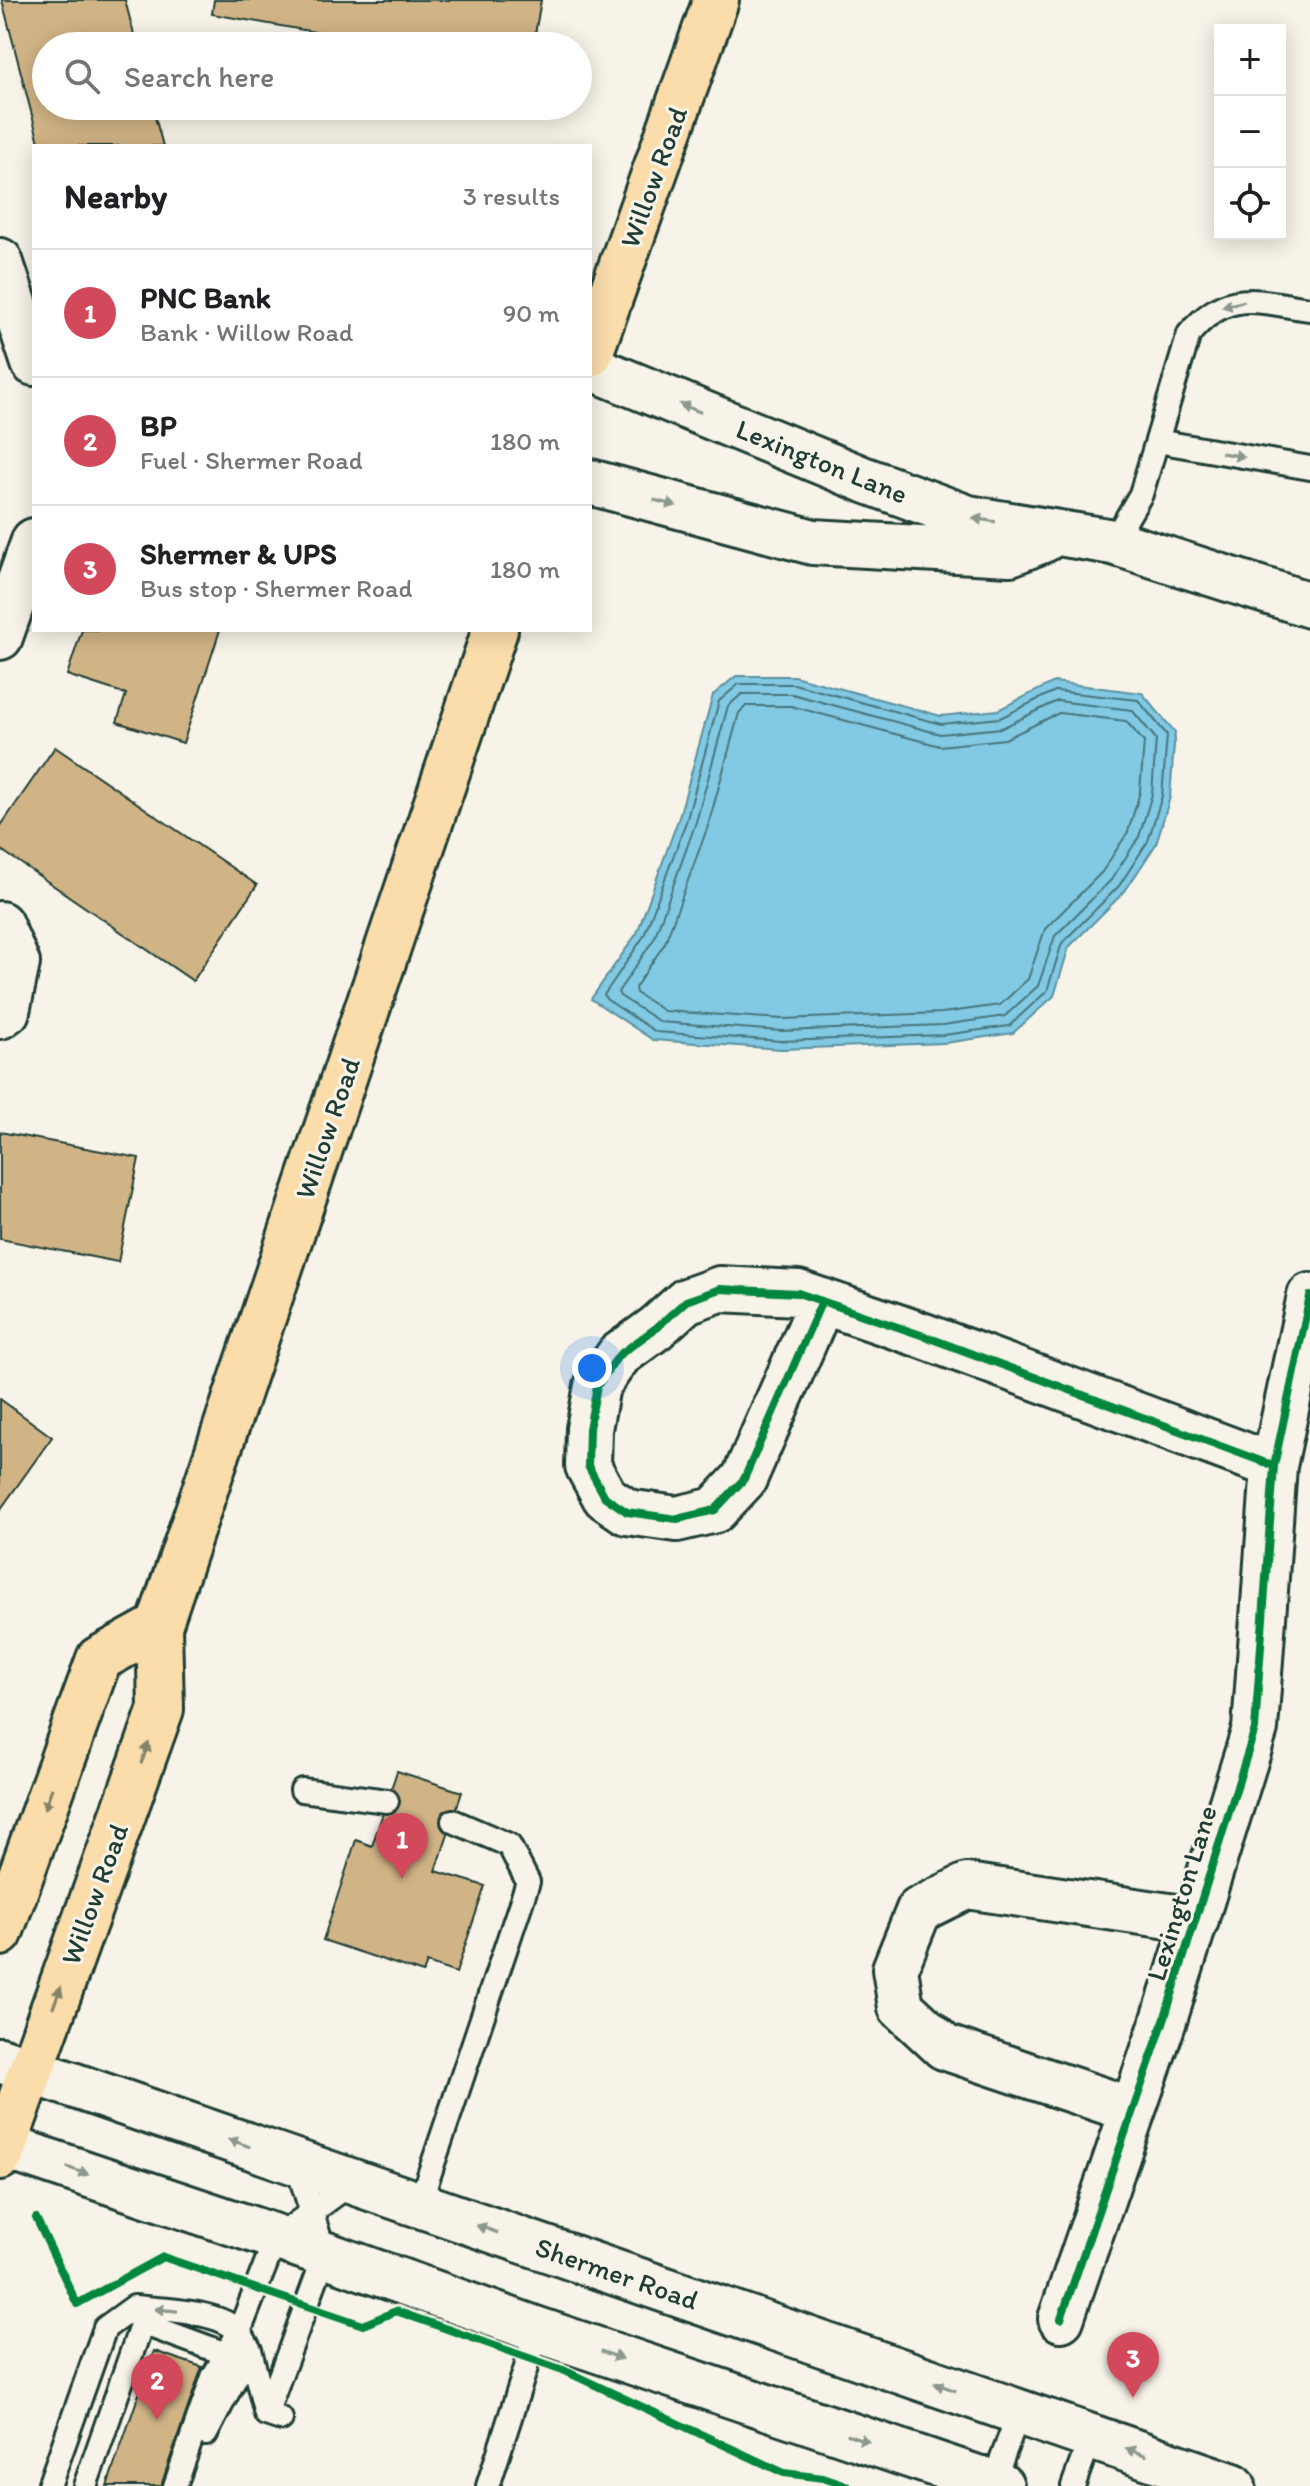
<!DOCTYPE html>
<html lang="en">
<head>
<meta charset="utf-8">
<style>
  :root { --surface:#fff; --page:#f6f6f6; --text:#202124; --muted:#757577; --line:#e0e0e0; --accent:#d1495b }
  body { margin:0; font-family:Itim,sans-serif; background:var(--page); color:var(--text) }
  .controls { position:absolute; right:24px; top:24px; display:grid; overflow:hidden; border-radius:0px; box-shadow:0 4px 20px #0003 }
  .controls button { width:72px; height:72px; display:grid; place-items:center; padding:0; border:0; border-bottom:2px solid var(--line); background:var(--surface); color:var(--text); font:40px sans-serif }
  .you { position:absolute; left:592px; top:1368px; width:28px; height:28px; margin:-20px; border:6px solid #fff; border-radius:50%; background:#1a73e8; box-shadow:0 0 0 12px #1a73e833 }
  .badge { display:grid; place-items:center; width:52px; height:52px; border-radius:50%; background:var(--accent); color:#fff; font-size:26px; font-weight:700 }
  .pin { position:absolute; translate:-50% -66px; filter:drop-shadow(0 2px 4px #0008) }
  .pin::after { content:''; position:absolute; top:42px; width:28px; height:24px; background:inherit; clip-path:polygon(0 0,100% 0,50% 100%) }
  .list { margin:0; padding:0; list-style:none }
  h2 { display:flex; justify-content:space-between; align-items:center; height:104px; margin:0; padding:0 32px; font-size:34px }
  h2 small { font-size:26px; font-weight:400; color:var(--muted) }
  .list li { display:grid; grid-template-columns:52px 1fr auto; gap:24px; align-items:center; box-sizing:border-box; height:128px; padding:0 32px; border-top:2px solid var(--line) }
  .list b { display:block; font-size:30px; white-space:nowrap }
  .list p { margin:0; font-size:26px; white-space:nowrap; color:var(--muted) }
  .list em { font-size:26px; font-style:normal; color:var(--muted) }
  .icon { flex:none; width:44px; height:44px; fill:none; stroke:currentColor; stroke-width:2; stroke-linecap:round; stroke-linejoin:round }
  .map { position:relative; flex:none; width:1310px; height:2486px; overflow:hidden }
  .search { position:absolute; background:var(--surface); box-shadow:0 4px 20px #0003; left:32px; top:32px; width:560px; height:88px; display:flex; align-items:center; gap:20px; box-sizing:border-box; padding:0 28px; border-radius:44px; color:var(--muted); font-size:30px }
  .panel { position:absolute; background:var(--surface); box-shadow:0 4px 20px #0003; left:32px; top:144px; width:560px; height:488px; border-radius:0px }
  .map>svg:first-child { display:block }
  .water { fill:#82c9e4; stroke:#5a919e; stroke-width:2 }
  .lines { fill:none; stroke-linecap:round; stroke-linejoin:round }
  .shore { stroke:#47757a; stroke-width:2 }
  .building { fill:#d1b486; stroke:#1f3d34; stroke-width:2 }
  .service-casing { stroke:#1f3d34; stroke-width:28 }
  .minor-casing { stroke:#1f3d34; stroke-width:50 }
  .secondary-casing { stroke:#1f3d34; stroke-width:50 }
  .primary-casing { stroke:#1f3d34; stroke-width:50 }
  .service { stroke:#f7f3e8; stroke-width:22 }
  .minor { stroke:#f7f3e8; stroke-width:44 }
  .secondary { stroke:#f7f3e8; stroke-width:44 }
  .primary { stroke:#fbddab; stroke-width:44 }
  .cycleway-casing { stroke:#f7f3e8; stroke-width:13 }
  .cycleway { stroke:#00873e; stroke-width:8 }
  .oneway { fill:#8b988e }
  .oneway2 { fill:#82856a }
  .labels { text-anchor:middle; stroke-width:6; stroke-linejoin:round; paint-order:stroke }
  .street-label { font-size:28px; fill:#1f3d34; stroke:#f7f3e8 }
</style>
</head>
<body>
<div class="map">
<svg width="1310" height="2486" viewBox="0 0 1310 2486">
  <rect width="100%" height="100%" fill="#f7f3e8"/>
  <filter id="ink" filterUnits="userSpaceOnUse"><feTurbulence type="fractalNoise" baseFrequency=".0125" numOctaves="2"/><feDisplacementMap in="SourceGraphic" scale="16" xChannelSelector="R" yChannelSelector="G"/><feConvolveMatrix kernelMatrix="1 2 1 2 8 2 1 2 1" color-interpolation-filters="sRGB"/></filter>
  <g filter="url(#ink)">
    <path class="water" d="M736,676h58l147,40 57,-6 56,-28 88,11 33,39 -5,65 -14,47 -31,47 -56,56 -15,49 -41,37 -68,10 -164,6 -128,-9 -62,-41 46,-66 42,-116 34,-122z"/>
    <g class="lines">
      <path class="shore" d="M739,684h55l147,40 59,-6 55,-27 83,9 29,35 -5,61 -14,45 -29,45 -57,57 -15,48 -38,35 -65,9 -163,6 -125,-9 -50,-33 -2,-4 40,-59 43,-117 32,-118z
        M742,694h50l148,40 62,-6 55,-27 75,9 24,29 -4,55 -13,43 -28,43 -56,56 -17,50 -33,30 -62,9 -162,6 -121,-9 -40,-26 -2,-4 36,-53 42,-117 32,-116z
        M746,706h45l149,40 65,-7 54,-26 67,8 18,21 -4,50 -12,40 -26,40 -57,57 -17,50 -28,26 -58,8 -160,6 -118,-8 -28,-18 -1,-5 30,-45 43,-117 31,-113z"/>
    </g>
    <path class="building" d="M2,0h123l12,46h-91v60h106l11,40h-123z
      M214,0h327l-8,46h-138l-183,-32z
      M82,630h138l-37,113 -66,-21 9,-28 -59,-19z
      M55,747l202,138 -64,96 -193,-132v-22z
      M0,1132l139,26 -21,104 -118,-23z
      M0,1399l52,38 -52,73z
      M397,1771l65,21 -26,79 49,15 -29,87 -29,-10 -4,10 -100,-33 33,-100 16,6z
      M154,2351l48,16 -32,92 -9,27h-54z"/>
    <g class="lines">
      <defs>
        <path id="service" d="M1157,441l153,27
          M1113,542l28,-48 48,-160c39,-47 68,-32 121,-25
          M302,1790l85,11
          M419,2205l109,-323 -19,-37 -56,-24
          M250,2350l16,64
          M281,2419l-15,-5 59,-159 -29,-93
          M49,2486l56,-158 29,-21c29,3 86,3 106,26 4,5 7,12 10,17l-44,84
          M85,2486l56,-160h9l90,33
          M175,2486l38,-109 26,-45 37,-94 77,-56
          M488,2486l50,-156
          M992,2486l27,-74
          M1073,2486l18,-49"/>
        <path id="minor" d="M0,261l34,102
          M590,367l275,113 103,38 145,24 197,63
          M590,482l223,60 197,11 35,-14
          M0,637l34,-96
          M0,924l17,39 -10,48 -7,5
          M822,1301l-78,178 -29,31 -38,9 -50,-7 -22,-15 -17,-31 1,-37 8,-43 22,-31 37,-27 30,-27 34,-12 78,4 126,43 350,130
          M1132,2110l-188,-63 -43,-40 -6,-38 24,-59 48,-24 229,34
          M1061,2319l103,-299 91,-291 19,-263 36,-170"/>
        <path id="secondary" d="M0,2060l1233,426
          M0,2145l299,100 239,85 463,156"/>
        <path id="primary" d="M590,354l126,-354
          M0,1933l99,-274 60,-33
          M0,2157l161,-448 -2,-83 336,-996"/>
      </defs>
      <use href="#service" class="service-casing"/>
      <use href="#minor" class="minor-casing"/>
      <use href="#secondary" class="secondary-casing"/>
      <use href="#primary" class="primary-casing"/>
      <use href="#service" class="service"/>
      <use href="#minor" class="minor"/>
      <use href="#secondary" class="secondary"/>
      <use href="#primary" class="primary"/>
      <defs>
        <path id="cycleway" d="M822,1301l-78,178 -29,31 -38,9 -50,-7 -22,-15 -17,-31 1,-37 8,-43 22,-31 37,-27 30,-27 34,-12 78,4 126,43 350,130
          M36,2218l41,86 86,-47 200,68 33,-14 167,59 221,103 39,5 24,8
          M1061,2319l103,-299 91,-291 19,-263 36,-170"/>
      </defs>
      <use href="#cycleway" class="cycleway-casing"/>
      <use href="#cycleway" class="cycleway"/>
    </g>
    <defs><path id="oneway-solid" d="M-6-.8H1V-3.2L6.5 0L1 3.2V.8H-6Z" transform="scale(2)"/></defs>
    <g class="oneway">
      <use href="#oneway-solid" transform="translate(1233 304) rotate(166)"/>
      <use href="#oneway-solid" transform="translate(690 408) rotate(-158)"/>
      <use href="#oneway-solid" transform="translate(1233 455) rotate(10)"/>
      <use href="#oneway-solid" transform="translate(665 503) rotate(15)"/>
      <use href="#oneway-solid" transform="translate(984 520) rotate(-171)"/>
      <use href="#oneway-solid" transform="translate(239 2143) rotate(-161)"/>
      <use href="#oneway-solid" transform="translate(78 2171) rotate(19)"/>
      <use href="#oneway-solid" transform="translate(487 2229) rotate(-161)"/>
      <use href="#oneway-solid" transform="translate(166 2310) rotate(-175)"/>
      <use href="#oneway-solid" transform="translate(612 2355) rotate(19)"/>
      <use href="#oneway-solid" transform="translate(945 2387) rotate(-161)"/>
      <use href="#oneway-solid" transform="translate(858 2438) rotate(19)"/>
      <use href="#oneway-solid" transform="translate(1136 2452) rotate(-161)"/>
    </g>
    <g class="oneway2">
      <use href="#oneway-solid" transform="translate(145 1753) rotate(-70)"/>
      <use href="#oneway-solid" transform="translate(48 1799) rotate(110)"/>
      <use href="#oneway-solid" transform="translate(57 1997) rotate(-70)"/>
    </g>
  </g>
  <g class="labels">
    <g class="street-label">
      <text transform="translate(653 177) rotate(-70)" y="10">Willow Road</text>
      <text transform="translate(822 461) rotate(22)" y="10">Lexington Lane</text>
      <text transform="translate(327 1128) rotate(-71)" y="10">Willow Road</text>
      <text transform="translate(1181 1893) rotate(-73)" y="10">Lexington Lane</text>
      <text transform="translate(94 1894) rotate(-70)" y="10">Willow Road</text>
      <text transform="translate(617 2273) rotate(19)" y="10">Shermer Road</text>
    </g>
  </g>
</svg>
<div class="controls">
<button>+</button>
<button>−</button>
<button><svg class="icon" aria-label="locate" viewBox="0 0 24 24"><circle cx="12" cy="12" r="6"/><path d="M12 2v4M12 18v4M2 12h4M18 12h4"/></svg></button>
</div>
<div class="you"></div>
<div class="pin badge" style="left:402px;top:1879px">1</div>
<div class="pin badge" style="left:157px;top:2420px">2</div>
<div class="pin badge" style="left:1133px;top:2398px">3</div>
<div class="search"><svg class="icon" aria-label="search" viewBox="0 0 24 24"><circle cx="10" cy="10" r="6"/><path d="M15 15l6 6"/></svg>Search here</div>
<section class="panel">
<h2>Nearby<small>3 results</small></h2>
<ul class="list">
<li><span class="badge">1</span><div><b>PNC Bank</b><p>Bank · Willow Road</p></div><em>90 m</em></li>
<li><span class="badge">2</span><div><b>BP</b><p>Fuel · Shermer Road</p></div><em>180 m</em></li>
<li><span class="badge">3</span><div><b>Shermer &amp; UPS</b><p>Bus stop · Shermer Road</p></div><em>180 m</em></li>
</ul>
</section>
</div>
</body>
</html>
